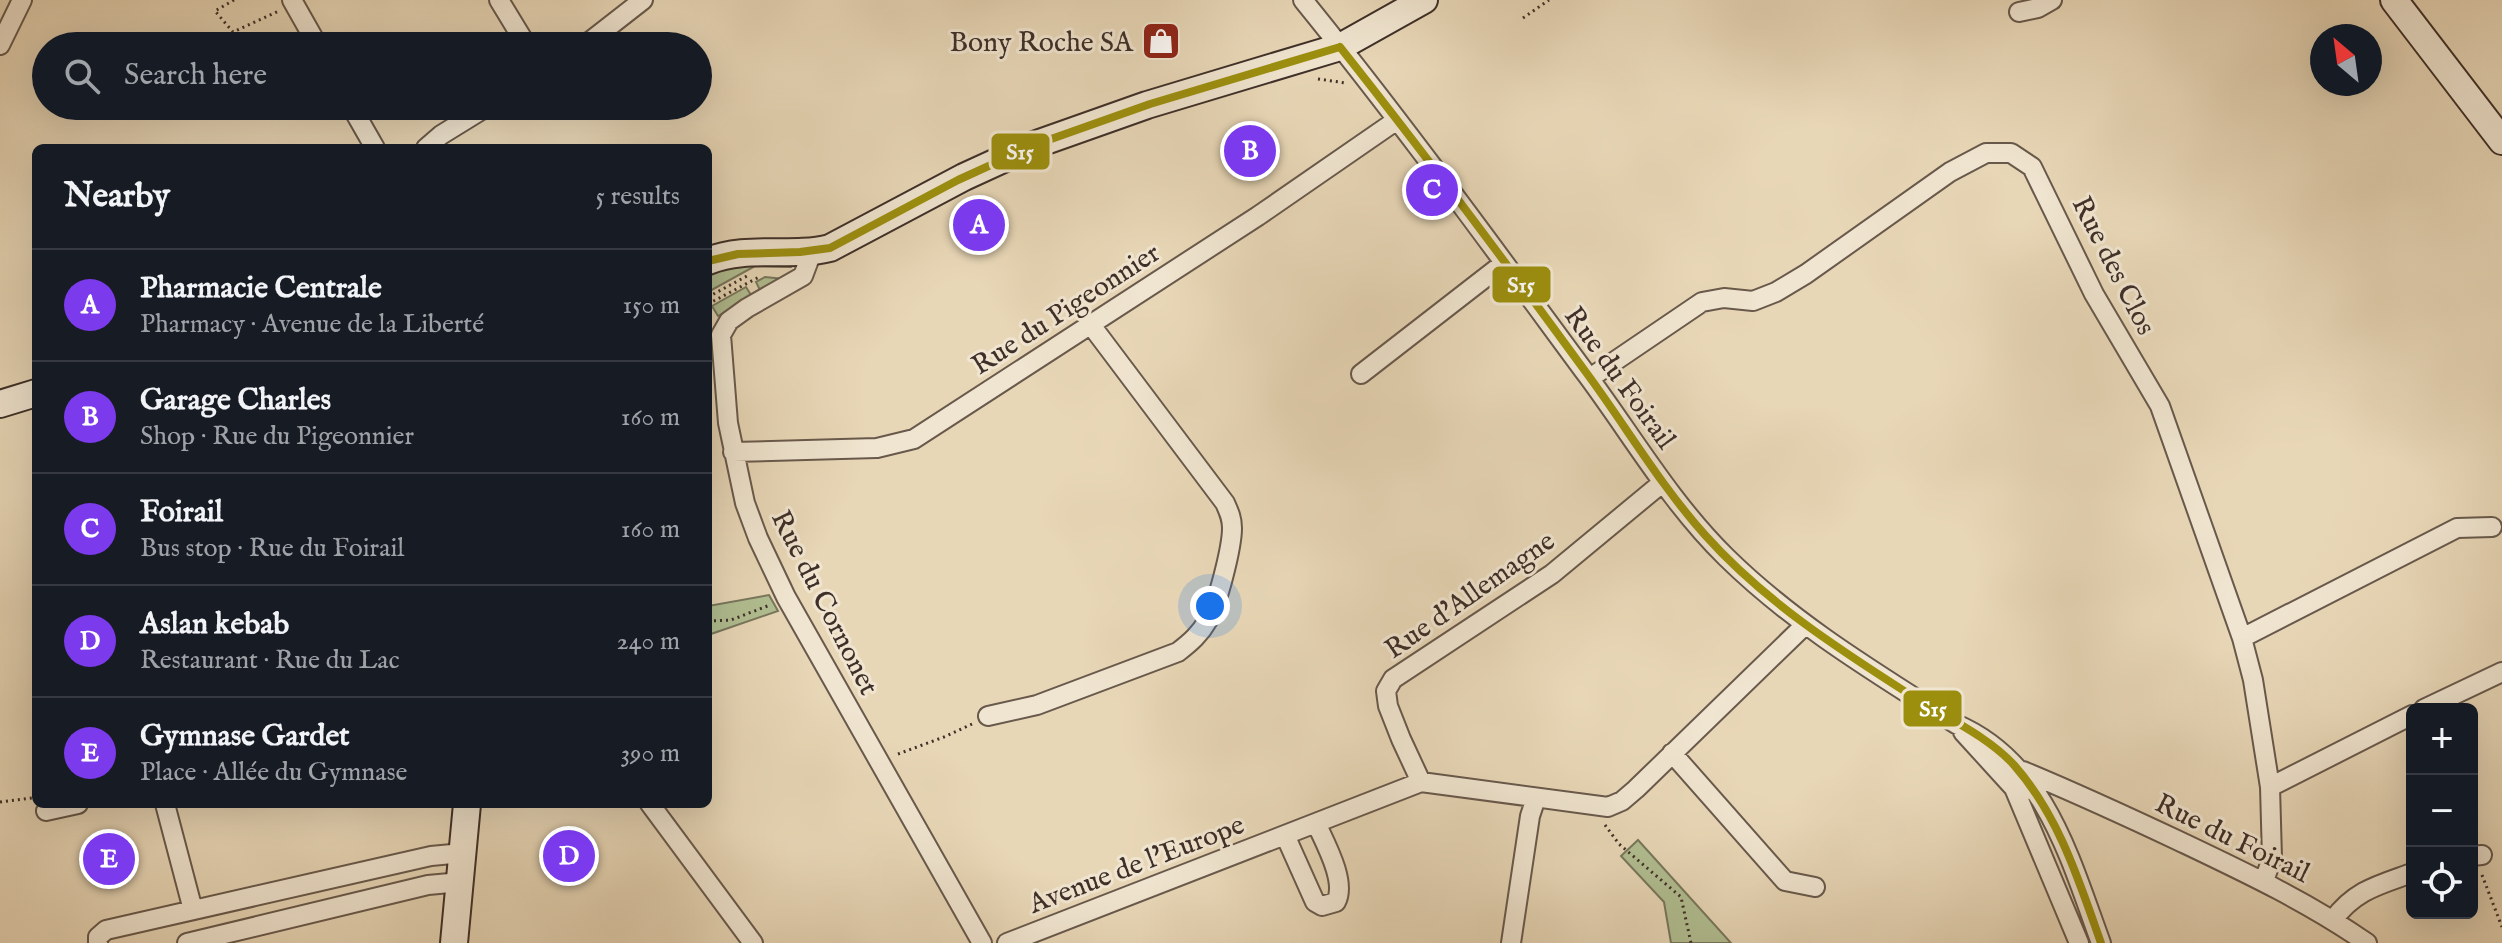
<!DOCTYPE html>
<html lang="en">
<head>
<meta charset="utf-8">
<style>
  :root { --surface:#171b24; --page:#242831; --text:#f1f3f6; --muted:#9ea1a6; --line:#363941; --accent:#7c3aed }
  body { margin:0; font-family:"IM FELL English",serif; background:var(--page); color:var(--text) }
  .controls { position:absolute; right:24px; bottom:24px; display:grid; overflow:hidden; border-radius:12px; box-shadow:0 8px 32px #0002 }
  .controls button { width:72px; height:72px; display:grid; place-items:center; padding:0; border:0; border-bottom:2px solid var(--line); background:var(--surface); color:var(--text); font:40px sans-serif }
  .compass { position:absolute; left:2310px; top:24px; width:72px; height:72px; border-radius:50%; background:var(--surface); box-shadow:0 8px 32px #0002; rotate:331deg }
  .you { position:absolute; left:1210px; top:606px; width:28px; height:28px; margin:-20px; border:6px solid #fff; border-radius:50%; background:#1a73e8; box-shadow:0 0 0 12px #1a73e833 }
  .badge { display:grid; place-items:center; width:52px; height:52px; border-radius:50%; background:var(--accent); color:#fff; font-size:26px; font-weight:700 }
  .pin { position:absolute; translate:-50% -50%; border:4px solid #fff; box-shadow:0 2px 8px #0006 }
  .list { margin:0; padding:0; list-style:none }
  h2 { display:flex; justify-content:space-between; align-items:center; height:104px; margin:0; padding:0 32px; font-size:34px }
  h2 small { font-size:26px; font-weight:400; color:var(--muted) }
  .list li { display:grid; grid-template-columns:52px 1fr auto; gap:24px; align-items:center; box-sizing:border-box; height:112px; padding:0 32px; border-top:2px solid var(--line) }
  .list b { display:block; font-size:30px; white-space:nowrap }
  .list p { margin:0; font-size:26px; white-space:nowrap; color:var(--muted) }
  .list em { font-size:26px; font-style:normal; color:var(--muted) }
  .icon { flex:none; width:44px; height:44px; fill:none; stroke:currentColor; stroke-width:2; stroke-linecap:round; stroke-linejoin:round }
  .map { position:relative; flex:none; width:2502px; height:943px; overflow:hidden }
  .search { position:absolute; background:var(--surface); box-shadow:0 8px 32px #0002; left:32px; top:32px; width:680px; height:88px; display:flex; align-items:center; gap:20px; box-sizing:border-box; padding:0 28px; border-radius:44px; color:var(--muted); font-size:30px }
  .panel { position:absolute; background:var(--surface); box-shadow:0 8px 32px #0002; left:32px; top:144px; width:680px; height:664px; border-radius:12px }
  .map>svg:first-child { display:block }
  .green { fill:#b1bf92; stroke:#78775d; stroke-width:2 }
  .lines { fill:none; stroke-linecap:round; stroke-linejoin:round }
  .street-casing { stroke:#68594c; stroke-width:22 }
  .secondary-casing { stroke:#3e2f28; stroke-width:30 }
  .path { stroke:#3e2f28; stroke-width:3; stroke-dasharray:2 4; stroke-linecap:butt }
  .street { stroke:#f0e5d0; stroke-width:18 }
  .secondary { stroke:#f0e5d0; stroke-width:26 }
  .bus-1-casing { stroke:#f0e5d0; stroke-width:14 }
  .bus-1 { stroke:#9c8f0e; stroke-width:8 }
  .labels { text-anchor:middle; stroke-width:6; stroke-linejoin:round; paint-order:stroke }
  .poi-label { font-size:28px; fill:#3e2f28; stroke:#f0e5d0; text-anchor:end }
  .street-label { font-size:28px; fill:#3e2f28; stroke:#f0e5d0 }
  .line-badge { stroke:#f0e5d0; stroke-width:3 }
  .badge-label { font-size:22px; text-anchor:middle; font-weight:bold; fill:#fff }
</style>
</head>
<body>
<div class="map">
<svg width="2502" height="943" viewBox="0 0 2502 943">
  <rect width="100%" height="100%" fill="#e8d7b7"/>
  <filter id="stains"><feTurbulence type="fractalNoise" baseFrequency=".0025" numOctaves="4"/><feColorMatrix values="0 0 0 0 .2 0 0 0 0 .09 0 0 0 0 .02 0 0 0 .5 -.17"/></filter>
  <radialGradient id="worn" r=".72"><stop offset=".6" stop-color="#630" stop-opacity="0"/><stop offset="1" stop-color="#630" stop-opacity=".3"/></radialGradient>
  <path class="green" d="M745,264l47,1 -1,2 -36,-1 -47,26v-18z
    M765,277l19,2 -66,37 -6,-10 34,-19 5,8 9,-5 -4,-8z
    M769,595l9,16 -70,24v-29z
    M1638,840l93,103h-60l-7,-41 -43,-46z"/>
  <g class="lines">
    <defs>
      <path id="street" d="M292,0l26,46
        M499,0l28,46
        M1303,0c99,122 191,249 284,375 46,62 84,128 139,182 68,67 150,116 230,167 89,38 114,135 145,219
        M2019,12l19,-4 14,-8
        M0,45l22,-45
        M584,46l59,-46
        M351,106l24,42
        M426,148l15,-13 47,-29
        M812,252l-9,24 -56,32 -18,13 -8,14 7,88 17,80 13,35 28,59 196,346
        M1361,374l143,-111
        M1590,378l112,-76 22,-4 29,3 23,-9 30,-18 144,-102 36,-19h25l21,14 62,127 66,112 82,232 11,42 17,107 2,71 -8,23
        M733,452l144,-4 37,-9 344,-223 139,-96
        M2242,638l215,-110 35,-1
        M2424,709l78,-37
        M988,716l49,-11 141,-53c13,-10 22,-18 30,-32 10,-17 24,-73 24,-92 0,-10 -3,-16 -7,-25l-134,-178
        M1963,732l51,56 10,3
        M1672,753l113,128 30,6
        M2023,771c53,22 105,46 156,70 65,31 129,61 188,102
        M1421,782l-20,-43 -13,-33 -2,-15 7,-12 159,-105 110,-91
        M2270,787l142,-72
        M2014,788l65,155
        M165,804l28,106
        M650,804l103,139
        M46,811l32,-7
        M1285,835l30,67 7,4 14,-4c11,-20 -11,-59 -20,-79
        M2472,856l10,-1
        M2333,920c22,-30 46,-35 79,-47
        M98,943v-6l8,-7 325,-74 32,-3
        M187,943l241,-58 33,-3
        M1007,943l414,-161 187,25 14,-6 14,-12 169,-164
        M1511,943l19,-127 6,-18"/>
      <path id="secondary" d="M2394,0l108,141
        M708,261c39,-16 82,-3 122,-13l134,-71 70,-32 113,-40 193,-58 84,-47
        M0,404l36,-11
        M454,943l13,-139"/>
    </defs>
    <use href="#street" class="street-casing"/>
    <use href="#secondary" class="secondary-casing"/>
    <path class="path" d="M234,0l-19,11 18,21 46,-21
      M1523,18l26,-18
      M1318,79l28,4
      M708,297l39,-21
      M708,304l53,-28
      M708,621l23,-1 39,-15
      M898,754l46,-17 28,-13
      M0,802l32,-4
      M1605,825l14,19 62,53 10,46
      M2482,875l20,52"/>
    <use href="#street" class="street"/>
    <use href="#secondary" class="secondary"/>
    <defs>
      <path id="bus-1" d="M1340,47c85,107 167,217 248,328 39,53 73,111 117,160 58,65 132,113 204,159 34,22 79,42 105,71 45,51 65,116 87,178
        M708,261l30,-7 62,-2 30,-4 128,-68 79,-36 113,-40 190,-57"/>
    </defs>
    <use href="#bus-1" class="bus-1-casing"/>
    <use href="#bus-1" class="bus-1"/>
  </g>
  <defs>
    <symbol id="shop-square" viewBox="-11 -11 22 22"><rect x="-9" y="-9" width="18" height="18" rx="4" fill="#8f2418" stroke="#f0e5d0"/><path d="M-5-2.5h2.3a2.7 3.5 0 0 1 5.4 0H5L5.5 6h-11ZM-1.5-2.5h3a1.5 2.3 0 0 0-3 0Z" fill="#fff"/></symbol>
  </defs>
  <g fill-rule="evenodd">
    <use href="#shop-square" x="1139" y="19" width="44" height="44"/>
  </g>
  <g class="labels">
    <g class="poi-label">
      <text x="1133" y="51">Bony Roche SA</text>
    </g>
    <g class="street-label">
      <text transform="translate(2115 265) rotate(63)" y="10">Rue des Clos</text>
      <text transform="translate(1065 308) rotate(-33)" y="10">Rue du Pigeonnier</text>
      <text transform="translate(1621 377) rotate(54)" y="10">Rue du Foirail</text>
      <text transform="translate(1469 594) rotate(-35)" y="10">Rue d'Allemagne</text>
      <text transform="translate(826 602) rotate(63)" y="10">Rue du Cornonet</text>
      <text transform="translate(2233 837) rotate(26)" y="10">Rue du Foirail</text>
      <text transform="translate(1136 863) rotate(-21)" y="10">Avenue de l'Europe</text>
    </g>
  </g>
  <g class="line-badge">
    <rect x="990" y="132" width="61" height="39" rx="8" fill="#9c8f0e"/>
    <rect x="1491" y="265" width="61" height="39" rx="8" fill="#9c8f0e"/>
    <rect x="1902" y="689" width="61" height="39" rx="8" fill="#9c8f0e"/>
  </g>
  <g class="badge-label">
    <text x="1020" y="159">S15</text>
    <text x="1521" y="292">S15</text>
    <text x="1933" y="716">S15</text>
  </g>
  <rect width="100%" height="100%" filter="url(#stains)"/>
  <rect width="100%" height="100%" fill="url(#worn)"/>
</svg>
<div class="controls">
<button>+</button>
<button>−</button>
<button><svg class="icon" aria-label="locate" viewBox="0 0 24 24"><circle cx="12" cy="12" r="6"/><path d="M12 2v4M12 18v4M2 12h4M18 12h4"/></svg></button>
</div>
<svg class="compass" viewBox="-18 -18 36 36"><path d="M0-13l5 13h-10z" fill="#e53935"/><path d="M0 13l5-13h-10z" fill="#9ea1a6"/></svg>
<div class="you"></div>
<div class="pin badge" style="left:979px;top:225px">A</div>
<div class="pin badge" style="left:1250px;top:151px">B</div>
<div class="pin badge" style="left:1432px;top:190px">C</div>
<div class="pin badge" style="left:569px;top:856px">D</div>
<div class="pin badge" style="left:109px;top:859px">E</div>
<div class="search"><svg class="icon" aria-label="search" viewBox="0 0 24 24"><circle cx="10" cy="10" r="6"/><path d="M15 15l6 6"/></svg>Search here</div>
<section class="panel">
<h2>Nearby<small>5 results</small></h2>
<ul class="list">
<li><span class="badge">A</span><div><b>Pharmacie Centrale</b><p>Pharmacy · Avenue de la Liberté</p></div><em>150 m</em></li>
<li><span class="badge">B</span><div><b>Garage Charles</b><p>Shop · Rue du Pigeonnier</p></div><em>160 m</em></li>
<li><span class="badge">C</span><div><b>Foirail</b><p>Bus stop · Rue du Foirail</p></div><em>160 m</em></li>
<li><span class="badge">D</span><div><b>Aslan kebab</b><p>Restaurant · Rue du Lac</p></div><em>240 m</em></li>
<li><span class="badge">E</span><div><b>Gymnase Gardet</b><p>Place · Allée du Gymnase</p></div><em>390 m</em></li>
</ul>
</section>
</div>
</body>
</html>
